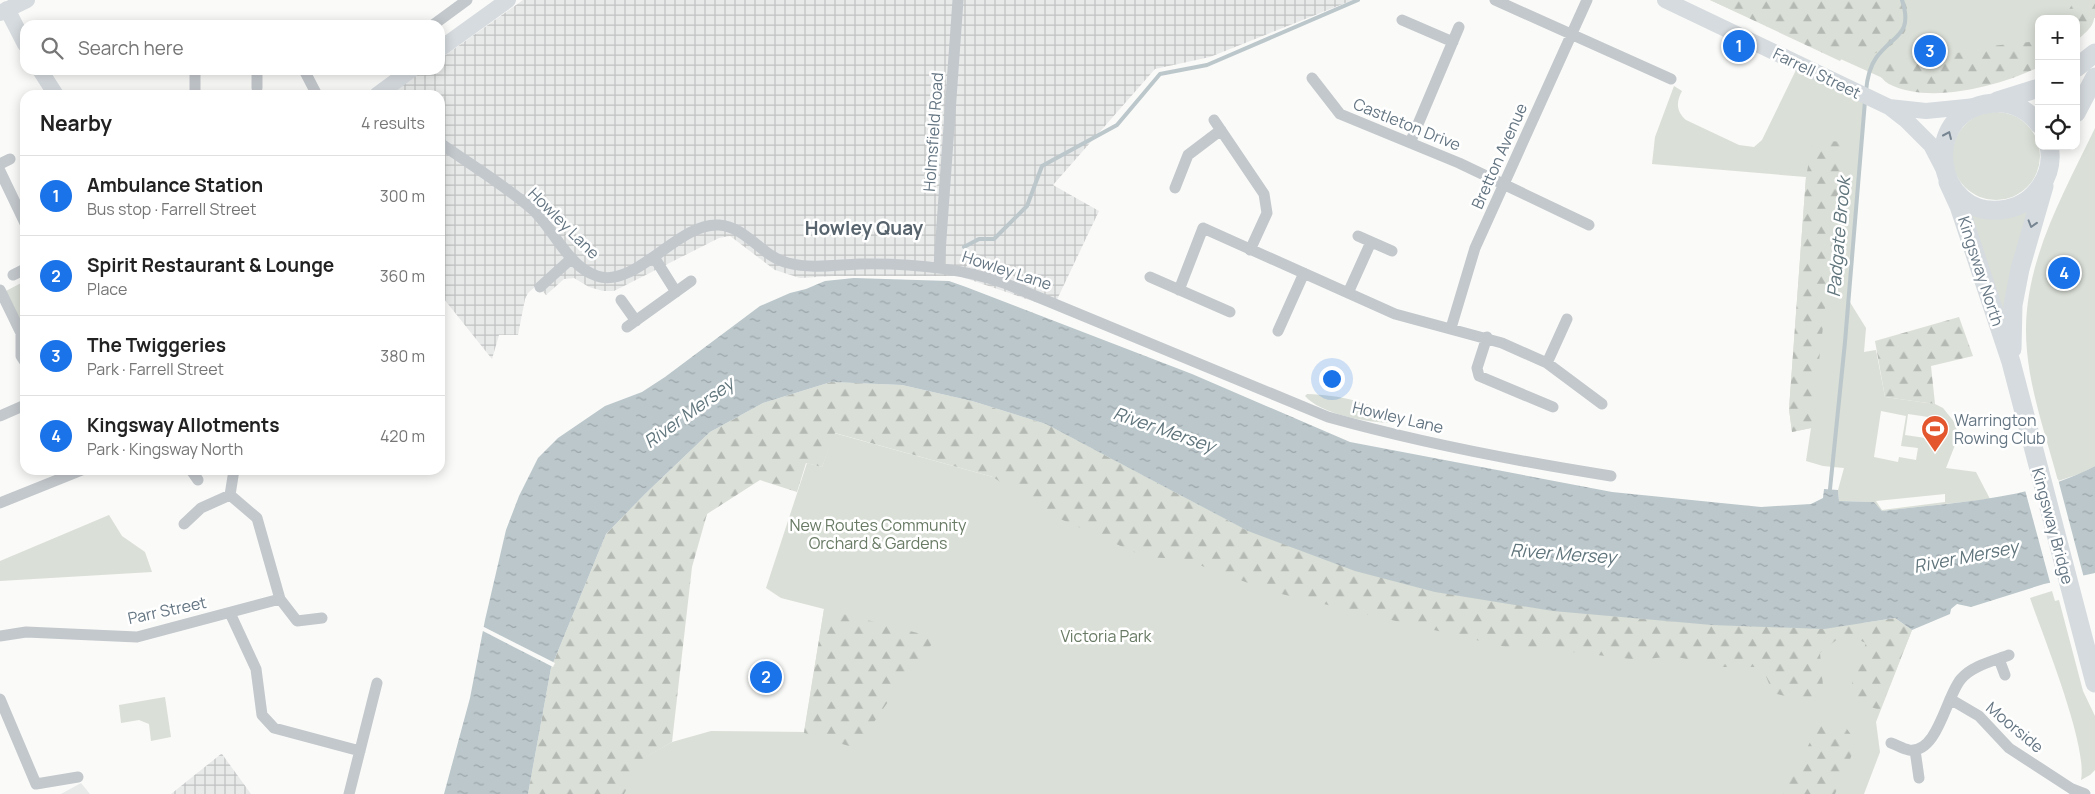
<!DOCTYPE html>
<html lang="en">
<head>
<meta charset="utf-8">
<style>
  :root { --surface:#fff; --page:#f2f2f2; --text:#222; --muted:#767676; --line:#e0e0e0; --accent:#1a73e8 }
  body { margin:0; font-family:Manrope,sans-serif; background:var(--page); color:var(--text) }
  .controls { position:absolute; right:15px; top:15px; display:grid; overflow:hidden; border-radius:10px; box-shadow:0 2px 12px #0003 }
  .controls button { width:45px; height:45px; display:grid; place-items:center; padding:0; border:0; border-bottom:1px solid var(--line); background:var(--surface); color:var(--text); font:25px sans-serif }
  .you { position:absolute; left:1331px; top:378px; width:18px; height:18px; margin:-12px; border:4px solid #fff; border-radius:50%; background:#1a73e8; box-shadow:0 0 0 8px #1a73e833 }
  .badge { display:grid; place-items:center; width:32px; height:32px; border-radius:50%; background:var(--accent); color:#fff; font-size:16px; font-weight:700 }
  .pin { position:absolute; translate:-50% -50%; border:2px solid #fff; box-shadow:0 1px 5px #0006 }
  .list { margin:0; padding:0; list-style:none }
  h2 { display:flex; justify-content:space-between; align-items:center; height:65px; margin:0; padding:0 20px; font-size:21px }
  h2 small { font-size:16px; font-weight:400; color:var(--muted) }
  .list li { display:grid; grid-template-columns:32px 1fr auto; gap:15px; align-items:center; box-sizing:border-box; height:80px; padding:0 20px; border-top:1px solid var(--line) }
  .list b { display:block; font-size:19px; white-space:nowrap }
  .list p { margin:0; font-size:16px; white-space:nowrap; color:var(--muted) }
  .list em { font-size:16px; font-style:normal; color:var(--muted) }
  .icon { flex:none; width:28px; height:28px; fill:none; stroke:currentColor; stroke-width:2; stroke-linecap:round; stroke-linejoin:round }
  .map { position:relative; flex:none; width:2095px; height:794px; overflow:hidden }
  .search { position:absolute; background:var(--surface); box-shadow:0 2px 12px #0003; left:20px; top:20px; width:425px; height:55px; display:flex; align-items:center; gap:12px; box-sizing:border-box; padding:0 18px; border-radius:15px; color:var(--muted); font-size:19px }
  .panel { position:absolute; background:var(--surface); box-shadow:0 2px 12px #0003; left:20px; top:90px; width:425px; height:385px; border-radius:15px }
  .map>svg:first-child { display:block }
  .built { fill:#e8e9e9 }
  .industrial { fill:url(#industrial-grid) }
  .green { fill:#dadfd7; fill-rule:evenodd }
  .forest { fill:url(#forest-firs) }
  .water { fill:url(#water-ripples) }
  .pier { fill:#fafaf8 }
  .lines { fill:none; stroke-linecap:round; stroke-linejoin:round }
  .stream { stroke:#bbc7cb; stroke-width:4 }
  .street { stroke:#c3c8cc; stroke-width:11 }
  .secondary { stroke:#d6dbdf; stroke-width:16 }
  .primary { stroke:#d6dbdf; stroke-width:19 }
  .oneway { stroke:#768591 }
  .labels { text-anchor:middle; stroke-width:5; stroke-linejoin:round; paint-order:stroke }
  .street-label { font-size:16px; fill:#657683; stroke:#fff }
  .poi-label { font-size:16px; fill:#657683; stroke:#fff; text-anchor:start }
  .park-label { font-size:16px; fill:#687a64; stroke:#fff }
  .water-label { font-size:18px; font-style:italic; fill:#60757c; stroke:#fff }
  .quarter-label { font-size:19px; font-weight:bold; fill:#57646e; stroke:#fff }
</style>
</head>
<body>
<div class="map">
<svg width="2095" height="794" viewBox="0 0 2095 794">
  <defs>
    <pattern id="industrial-grid" width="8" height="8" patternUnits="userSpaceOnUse" patternTransform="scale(1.25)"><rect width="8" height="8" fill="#e8e9e9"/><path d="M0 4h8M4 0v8" fill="none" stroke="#c0c1c2"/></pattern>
    <pattern id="forest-firs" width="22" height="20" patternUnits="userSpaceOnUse" patternTransform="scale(1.25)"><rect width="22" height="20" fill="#dadfd7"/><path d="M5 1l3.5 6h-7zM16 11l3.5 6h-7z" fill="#b4b9b4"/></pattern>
    <pattern id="water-ripples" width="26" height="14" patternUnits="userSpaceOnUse" patternTransform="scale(1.25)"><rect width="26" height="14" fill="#bbc7cb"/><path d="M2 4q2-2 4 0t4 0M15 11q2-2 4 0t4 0" fill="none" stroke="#9ca6aa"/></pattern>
  </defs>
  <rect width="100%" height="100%" fill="#fafaf8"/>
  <path class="built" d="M81,783l9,11h-29z"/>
  <path class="industrial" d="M523,0h830l-143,57 -55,12 -102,116 46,26 -46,97 -94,-32h-125l-34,2 -25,-8 -45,-34 -11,2 -105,53h-11l-14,-4 -15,-9 -10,1 -18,16 -9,-10 -9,8 -3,6 -7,36h-19l-7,24 -52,-65v-199h-51l35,-25h16v-11z
    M222,754l29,40h-80l50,-40z"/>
  <path class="green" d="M1710,0h385v18l-56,1v45l-132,25z
    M1796,70l68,33 -16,196 18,29 -2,24 12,-2 9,47 50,7 8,4 12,15 2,8v9l-11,28 30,4 14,27 -108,12 -8,-9 -35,-1 -1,-11 6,-22 -21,-2 -17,-5 5,-33 -19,4 -3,-23 17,-232 -154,-13 3,-27 19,-51 8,5c-6,11 -6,20 4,29l53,25 15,2 8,-7zM1881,411l25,5 -5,30 17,2 -2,12 -17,-3 -1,5 -24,-5zM1908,414l27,4 -3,21 -27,-4zM1945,494v8l-63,8 -6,-9z
    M1952 156a44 44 0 1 1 88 0a44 44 0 1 1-88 0Z
    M2095,128v338l-13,7 -24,8c-11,-42 -27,-86 -31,-130 -8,-81 34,-152 68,-223z
    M2031,207l-23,118 -38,-114z
    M25,281v71l-23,-59z
    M1307,394c32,1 66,8 93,26l-1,3c-25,1 -78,-8 -94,-27z
    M1046,424l202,107 664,99 -36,92 4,30 -16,42h-1284l92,-52 39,-11 93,1 20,-123 -43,-11 -15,-10 41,-125 15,4 12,-34 159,44z
    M109,515l13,21 23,16 7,20 -152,9v-20z
    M2052,591l3,10 4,-1 24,91 12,25v54l-5,5 -9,5c7,-35 -38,-144 -51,-182z
    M165,697l6,40 -20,4 -2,-17 -10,-4 -18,3 -2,-18z"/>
  <path class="forest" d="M1710,0h195c10,35 -7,44 -37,56l-18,-8 -10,13z
    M2075,0h20c0,24 0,25 -19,41v-22h-13z
    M2039,41v26c-39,19 -109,38 -150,17 -4,-2 -8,-7 -11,-11l8,-12 61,-6 44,-9z
    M1813,140l32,2 -34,286 -19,4 -3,-23 17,-232z
    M1959,317l14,39 -42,10 4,38 -50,-7 -10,-56z
    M831,382l71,3 70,16 74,23 202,107 305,80 159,14 112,4 71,-11 17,12 -32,80 -27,-9 -1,-18 14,-40 -22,-9 -24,19 4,44 -19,4 -32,-8 -11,-26h-41l-48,-11 -34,4 -92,-11 -37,-1 -237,-56 -90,-33 -38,-2 -98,-44 -54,-36 -158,-44 -13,34 -16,-4 -9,29 -37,-12 -53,34 -15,53 -20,175 -29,17 -19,35h-96l23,-126 55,-134 39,-40 65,-62 53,-29z
    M824,609l113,29 -29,35 -52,75 -52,-15z
    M1819,725h25l13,18 -22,51h-52z"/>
  <path class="water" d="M854,278l95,3 17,6 226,87 158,68 262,50 149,15 50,-3 12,-6 1,-9 14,1 1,11 35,1 8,9c72,-9 147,-10 213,-45v107l-51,11 -73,23 -14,-3 -6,5 -1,5 -38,16 -17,-12 -71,11 -112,-4 -159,-14 -118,-19 -80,-21 -107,-40 -202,-107 -74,-23 -70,-16 -71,-3 -68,21 -53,29 -65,62 -39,40 -55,134 -23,126h-84l26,-96 15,-78 21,-90 13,-34 19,-38 20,-20 47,-32 37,-14 23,-15 95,-71 30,-13 16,-4 19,-8z"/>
  <path class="pier" d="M2058,479l26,99 -33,8 -26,-96z
    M482,626l73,37 -2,4 -72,-37z"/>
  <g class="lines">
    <path class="stream" d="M1866,91c1,-12 3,-23 10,-33 16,-23 38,-22 26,-58
      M964,247l15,-8h15l33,-33 15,-40 75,-41 43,-51 47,-9 151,-65
      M1830,489l15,-147 20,-241"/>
    <path class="street" d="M1495,0l176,79
      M1402,20l51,22
      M433,25l34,-25
      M195,70v25
      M304,70l13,25
      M1312,78l28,36 119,49 130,62
      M257,88v-18
      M1214,120l50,74 3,19 -17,37
      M440,143c31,22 63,41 92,66 22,20 35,57 65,67 39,13 81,-54 122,-51 28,2 43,32 69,38 24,6 46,2 71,1 50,-1 98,3 145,19l324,134c93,26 188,44 283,59
      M1410,143l49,-116
      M0,164l10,-5
      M0,171l25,52
      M1175,188l13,-33 33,-25
      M1358,236l34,15
      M654,257l22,35
      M939,267l19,-267
      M13,275l12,-6
      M1150,277l80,35
      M540,287l32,-29
      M0,290l21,43v23l4,6
      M1179,290l24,-62 192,86 107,29 45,20 55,41
      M1348,293l23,-51
      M621,300l15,21
      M627,327l64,-46
      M1451,328l24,-80 112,-248
      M1278,331l26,-58
      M1487,337l-10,31 2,8 74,31
      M1547,363l20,-44
      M0,416l25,-11
      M191,470l7,10
      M234,470l-4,25 27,23 23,81 17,22 25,-3
      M0,503l82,-33
      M184,524l17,-16 29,-13
      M230,613l26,56 6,46 12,13 86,23
      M0,636l26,-4 111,5 143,-38
      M1999,659l6,16
      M0,699l36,85 42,-7
      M1950,699l29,17 30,32 63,41 13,5
      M1891,743c6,2 12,6 18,7 29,4 37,-54 52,-71 11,-13 32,-18 48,-24
      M1915,750l4,28
      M349,794l28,-111"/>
    <path class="secondary" d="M1665,0l224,107 18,14 24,24 13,25
      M7,9l18,35
      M0,13l27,-13
      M440,49l68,-49
      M40,70l16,25
      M377,95l34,-25
      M1889,107l37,4 50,-5"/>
    <path class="primary" d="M2076,68l19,-15
      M1997,101l42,-13
      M2076,113l19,-36
      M2039,124c-9,-12 -24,-21 -39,-21 -83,-1 -69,121 7,106 28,-5 48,-35 42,-63
      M1948,182l11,24 52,156 84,321
      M2012,349l1,-44 7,-36 24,-83"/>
  </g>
  <defs><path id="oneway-chevron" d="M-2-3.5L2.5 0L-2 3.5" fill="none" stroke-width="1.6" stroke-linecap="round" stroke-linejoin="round" transform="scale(1.25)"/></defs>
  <g class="oneway">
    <use href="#oneway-chevron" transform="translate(1948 135) rotate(-66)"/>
    <use href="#oneway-chevron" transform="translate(2032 224) rotate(107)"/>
  </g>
  <defs>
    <symbol id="stadium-pin" viewBox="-11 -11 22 30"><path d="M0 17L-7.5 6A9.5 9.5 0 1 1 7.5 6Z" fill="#e4572e" stroke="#fff"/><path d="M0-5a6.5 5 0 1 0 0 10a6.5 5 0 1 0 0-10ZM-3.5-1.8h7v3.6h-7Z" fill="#fff"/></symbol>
  </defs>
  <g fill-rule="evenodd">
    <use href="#stadium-pin" x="1919" y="413" width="32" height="43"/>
  </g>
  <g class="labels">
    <g class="street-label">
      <text transform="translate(1817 73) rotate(26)" y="6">Farrell Street</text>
      <text transform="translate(1407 124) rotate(22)" y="6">Castleton Drive</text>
      <text transform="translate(933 132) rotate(-86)" y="6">Holmsfield Road</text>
      <text transform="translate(1499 156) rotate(-66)" y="6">Bretton Avenue</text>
      <text transform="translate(564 223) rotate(45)" y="6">Howley Lane</text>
      <text transform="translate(1007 270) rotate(18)" y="6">Howley Lane</text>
      <text transform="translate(1981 271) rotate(72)" y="6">Kingsway North</text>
      <text transform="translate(1398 417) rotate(13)" y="6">Howley Lane</text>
      <text transform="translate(2053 526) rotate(75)" y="6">Kingsway Bridge</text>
      <text transform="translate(167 610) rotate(-12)" y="6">Parr Street</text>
      <text transform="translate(2015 727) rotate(40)" y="6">Moorside</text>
    </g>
    <g class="poi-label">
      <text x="1954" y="426">Warrington<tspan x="1954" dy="18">Rowing Club</tspan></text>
    </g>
    <g class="park-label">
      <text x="878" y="531">New Routes Community<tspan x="878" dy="18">Orchard &amp; Gardens</tspan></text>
      <text x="1106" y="642">Victoria Park</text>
    </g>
    <g class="water-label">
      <text transform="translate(1839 237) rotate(-85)" y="6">Padgate Brook</text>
      <text transform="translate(689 413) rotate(-36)" y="6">River Mersey</text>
      <text transform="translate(1164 430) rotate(19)" y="6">River Mersey</text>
      <text transform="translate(1563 554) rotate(4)" y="6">River Mersey</text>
      <text transform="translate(1966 557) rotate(-11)" y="6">River Mersey</text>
    </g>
    <g class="quarter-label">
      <text x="864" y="235">Howley Quay</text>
    </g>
  </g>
</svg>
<div class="controls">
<button>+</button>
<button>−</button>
<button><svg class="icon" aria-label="locate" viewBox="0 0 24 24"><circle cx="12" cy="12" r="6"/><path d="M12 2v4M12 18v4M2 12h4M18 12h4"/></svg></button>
</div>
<div class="you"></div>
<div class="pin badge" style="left:1739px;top:46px">1</div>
<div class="pin badge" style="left:766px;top:677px">2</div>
<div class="pin badge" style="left:1930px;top:51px">3</div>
<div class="pin badge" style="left:2064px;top:273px">4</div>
<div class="search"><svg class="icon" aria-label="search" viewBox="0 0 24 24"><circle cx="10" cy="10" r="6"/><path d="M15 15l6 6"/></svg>Search here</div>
<section class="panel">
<h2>Nearby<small>4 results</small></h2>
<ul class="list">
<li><span class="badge">1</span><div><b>Ambulance Station</b><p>Bus stop · Farrell Street</p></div><em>300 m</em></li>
<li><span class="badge">2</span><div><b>Spirit Restaurant &amp; Lounge</b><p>Place</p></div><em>360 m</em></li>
<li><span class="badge">3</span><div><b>The Twiggeries</b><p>Park · Farrell Street</p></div><em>380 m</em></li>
<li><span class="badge">4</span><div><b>Kingsway Allotments</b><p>Park · Kingsway North</p></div><em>420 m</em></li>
</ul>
</section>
</div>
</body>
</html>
